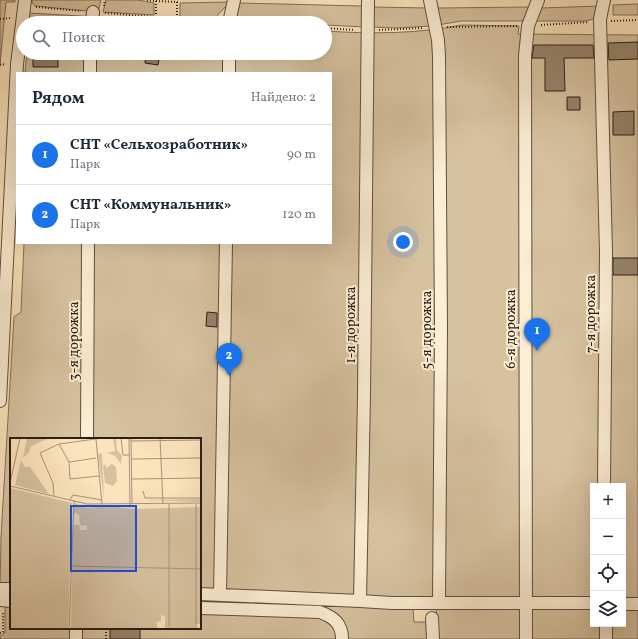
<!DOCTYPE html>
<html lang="ru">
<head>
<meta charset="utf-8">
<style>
  :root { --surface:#fff; --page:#f2f2f3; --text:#1f2937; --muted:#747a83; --line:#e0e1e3; --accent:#1a73e8 }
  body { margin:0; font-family:Vollkorn,serif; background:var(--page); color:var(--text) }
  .controls { position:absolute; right:12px; bottom:12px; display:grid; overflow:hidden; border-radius:0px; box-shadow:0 4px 16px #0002 }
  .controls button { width:36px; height:36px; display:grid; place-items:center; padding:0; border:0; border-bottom:1px solid var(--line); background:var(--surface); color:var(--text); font:20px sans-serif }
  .you { position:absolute; left:403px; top:242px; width:14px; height:14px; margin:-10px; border:3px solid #fff; border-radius:50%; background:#1a73e8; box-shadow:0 0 0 6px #1a73e833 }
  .badge { display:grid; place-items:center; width:26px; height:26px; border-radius:50%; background:var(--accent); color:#fff; font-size:13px; font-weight:700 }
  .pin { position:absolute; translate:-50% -33px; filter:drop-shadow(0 1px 2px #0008) }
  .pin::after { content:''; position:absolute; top:21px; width:14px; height:12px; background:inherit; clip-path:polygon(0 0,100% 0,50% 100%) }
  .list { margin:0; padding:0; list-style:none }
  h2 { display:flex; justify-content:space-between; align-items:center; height:52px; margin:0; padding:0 16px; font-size:17px }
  h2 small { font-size:13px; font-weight:400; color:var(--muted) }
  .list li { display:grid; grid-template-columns:26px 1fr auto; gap:12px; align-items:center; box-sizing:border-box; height:60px; padding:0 16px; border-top:1px solid var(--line) }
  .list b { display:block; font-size:15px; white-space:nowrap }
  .list p { margin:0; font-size:13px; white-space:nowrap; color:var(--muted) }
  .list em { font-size:13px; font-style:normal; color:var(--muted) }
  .icon { flex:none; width:22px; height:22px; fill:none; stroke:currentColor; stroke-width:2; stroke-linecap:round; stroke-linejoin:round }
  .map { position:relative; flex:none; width:638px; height:639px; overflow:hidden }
  .search { position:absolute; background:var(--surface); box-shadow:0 4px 16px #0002; left:16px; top:16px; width:316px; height:44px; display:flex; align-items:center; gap:10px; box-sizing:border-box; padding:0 14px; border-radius:22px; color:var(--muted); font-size:15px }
  .panel { position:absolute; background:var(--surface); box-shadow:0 4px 16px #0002; left:16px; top:72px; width:316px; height:172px; border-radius:0px }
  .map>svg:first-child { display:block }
  .green { fill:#d7c2a0; stroke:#80705c; fill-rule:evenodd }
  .building { fill:#97846d; stroke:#2a1e18 }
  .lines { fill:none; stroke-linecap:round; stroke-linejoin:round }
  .minor-casing { stroke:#5e4f41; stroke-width:14 }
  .path { stroke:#2a1e18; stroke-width:2; stroke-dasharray:1 2; stroke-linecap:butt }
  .minor { stroke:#fcedd3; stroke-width:12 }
  .labels { text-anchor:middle; stroke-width:4; stroke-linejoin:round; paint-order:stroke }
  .street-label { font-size:14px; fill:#2a1e18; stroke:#fcedd3 }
  .inset-road { fill:none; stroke:#a7947a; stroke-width:1 }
  .view { fill:#1d4ed8; fill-opacity:0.15; stroke:#1d4ed8; stroke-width:2 }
  .inset-edge { fill:none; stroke:#2a1e18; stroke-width:2 }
</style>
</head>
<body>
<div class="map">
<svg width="638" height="639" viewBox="0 0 638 639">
  <rect width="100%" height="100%" fill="#fbe3bc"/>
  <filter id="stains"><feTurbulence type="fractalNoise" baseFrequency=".005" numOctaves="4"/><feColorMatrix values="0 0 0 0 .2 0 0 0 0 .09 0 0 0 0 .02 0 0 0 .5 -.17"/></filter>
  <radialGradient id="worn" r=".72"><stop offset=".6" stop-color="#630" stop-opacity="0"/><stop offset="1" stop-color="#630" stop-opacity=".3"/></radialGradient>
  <path class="green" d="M0,0h15v2h-9l-6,63z
    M32,0h69l-3,12 -63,-6 -3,-3z
    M106,0h32l16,3v12l-51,-3z
    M227,2v3l-13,14 -34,-2v-14z
    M239,3l123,3 3,3v18l-40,-2v-2h-45l-46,-2z
    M638,4v11h-25v-10z
    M599,6l-2,12 -12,3h-52l8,-13z
    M373,7l54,1 5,18 -36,2 -25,-1z
    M528,7l2,4 -8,10h-61l-23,4 -3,-13 3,-4z
    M29,13l171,10h-171z
    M462,25l57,1 -1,8 120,1v604h-201l-1,-37 -236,-9v-154h-189v149h-11l1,-51 13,-220 7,-5 3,-69h307v-170h-301l-5,-1 2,-19h298v-22c46,3 92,3 137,-6zM593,486h30v138h-30z
    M200,599l213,9 1,14h15v17h-429v-3l5,-3v-29h6v24h189z"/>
  <path class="building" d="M638,42v17l-29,1 -1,-17z
    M534,45h59l1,13h-30l1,33h-20v-33h-13z
    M47,53h11v14h-25v-10h14z
    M146,53h14l-2,12 -13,-2z
    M567,97h13v13h-13z
    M634,111v24h-21v-23z
    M613,258h25v17h-25z
    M207,312l10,1v14l-11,-1z
    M110,628h30v11h-30z"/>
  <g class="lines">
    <defs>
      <path id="minor" d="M430,0l8,40 1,16 2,272 -2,275
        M92,23l1,-11
        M229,23l5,-23
        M90,73v-20
        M229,73v-20
        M0,401l17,-337 8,-64
        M87,439l1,-196
        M604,486l2,-234 -6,-233 4,-19
        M0,589h11
        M200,594l160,7 32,2h201
        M220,595l6,-352
        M0,600l11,1
        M360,601l4,-206 4,-395
        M623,604h15
        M200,608l120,4c13,5 22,11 22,27
        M432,618l1,21
        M76,639v-11
        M526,639l-1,-583 3,-30 10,-26
        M606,639v-15"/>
    </defs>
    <use href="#minor" class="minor-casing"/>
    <path class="path" d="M147,0l9,1v17
      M156,1l21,1v17
      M104,6l1,-6
      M36,7l45,4
      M105,13l112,9
      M0,19l11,-1
      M611,21l27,-1
      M541,25l48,-3
      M447,27l70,-1
      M325,28l30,2
      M379,30l44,-2
      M0,65l6,-1
      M0,633l3,-1v-19
      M106,639v-11"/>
    <use href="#minor" class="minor"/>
  </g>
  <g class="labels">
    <g class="street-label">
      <text transform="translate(590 314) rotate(-90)" y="5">7-я дорожка</text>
      <text transform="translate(350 325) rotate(-90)" y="5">1-я дорожка</text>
      <text transform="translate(510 329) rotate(-90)" y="5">6-я дорожка</text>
      <text transform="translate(426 330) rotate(-90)" y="5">5-я дорожка</text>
      <text transform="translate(73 341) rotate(-90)" y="5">3-я дорожка</text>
    </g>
  </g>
  <g transform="translate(10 438)">
    <rect width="191" height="191" fill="#fbe3bc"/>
    <path d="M17,0h22l-19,9 -1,5 -6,6zM103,0h3l1,12 5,6 -1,8 -6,-8 -8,-3 8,-2zM89,15l3,1 2,44 -6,-43zM11,22l4,7h5l19,27 -34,-9zM96,26v4l6,-4 4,3 1,14 -4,5 -8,-3 -2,-17zM0,50l62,15 -4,126h-58zM191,61v3l-57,-2zM65,65l12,5 21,-2 -1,3 2,-3 24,3 68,-2v117h-6v5h-30v-13l-4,-1v6l-4,1v7h4h-90l2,-104h6l1,5h7v-4l-7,-1 -1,-11 -6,-1 1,-6h5l-5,-1z" fill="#d7c2a0"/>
    <path class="inset-road" d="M111,0l2,17h6M119,0l1,67M121,0l1,66M150,0l3,66M86,1l6,65M121,3l70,-1M49,6l10,18 27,-4M121,21l70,-1M59,24l1,17 29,-3M122,41l69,-1M0,45l10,-45M0,48l77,18 114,-1M133,53l2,7h56M44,58l-1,-13 -13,-30 19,-9 44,-6M60,62l3,-5 29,5M186,66v125M60,128l131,3M159,188v-122M59,191l5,-128"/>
    <path class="view" d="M61,68h65v65h-65z"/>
    <rect width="191" height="191" class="inset-edge"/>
  </g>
  <rect width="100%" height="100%" filter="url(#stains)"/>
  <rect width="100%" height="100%" fill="url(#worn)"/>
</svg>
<div class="controls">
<button>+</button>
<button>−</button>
<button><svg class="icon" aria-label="locate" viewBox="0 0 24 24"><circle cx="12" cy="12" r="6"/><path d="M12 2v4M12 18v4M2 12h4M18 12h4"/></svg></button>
<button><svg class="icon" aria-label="layers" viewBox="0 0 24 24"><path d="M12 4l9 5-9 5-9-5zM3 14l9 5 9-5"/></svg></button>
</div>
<div class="you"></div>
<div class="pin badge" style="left:537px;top:351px">1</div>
<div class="pin badge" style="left:229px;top:376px">2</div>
<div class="search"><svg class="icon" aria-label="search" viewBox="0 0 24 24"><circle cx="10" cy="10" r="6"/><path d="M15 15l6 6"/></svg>Поиск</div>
<section class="panel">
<h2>Рядом<small>Найдено: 2</small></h2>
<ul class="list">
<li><span class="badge">1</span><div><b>СНТ «Сельхозработник»</b><p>Парк</p></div><em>90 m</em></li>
<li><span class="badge">2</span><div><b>СНТ «Коммунальник»</b><p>Парк</p></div><em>120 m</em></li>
</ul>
</section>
</div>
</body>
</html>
